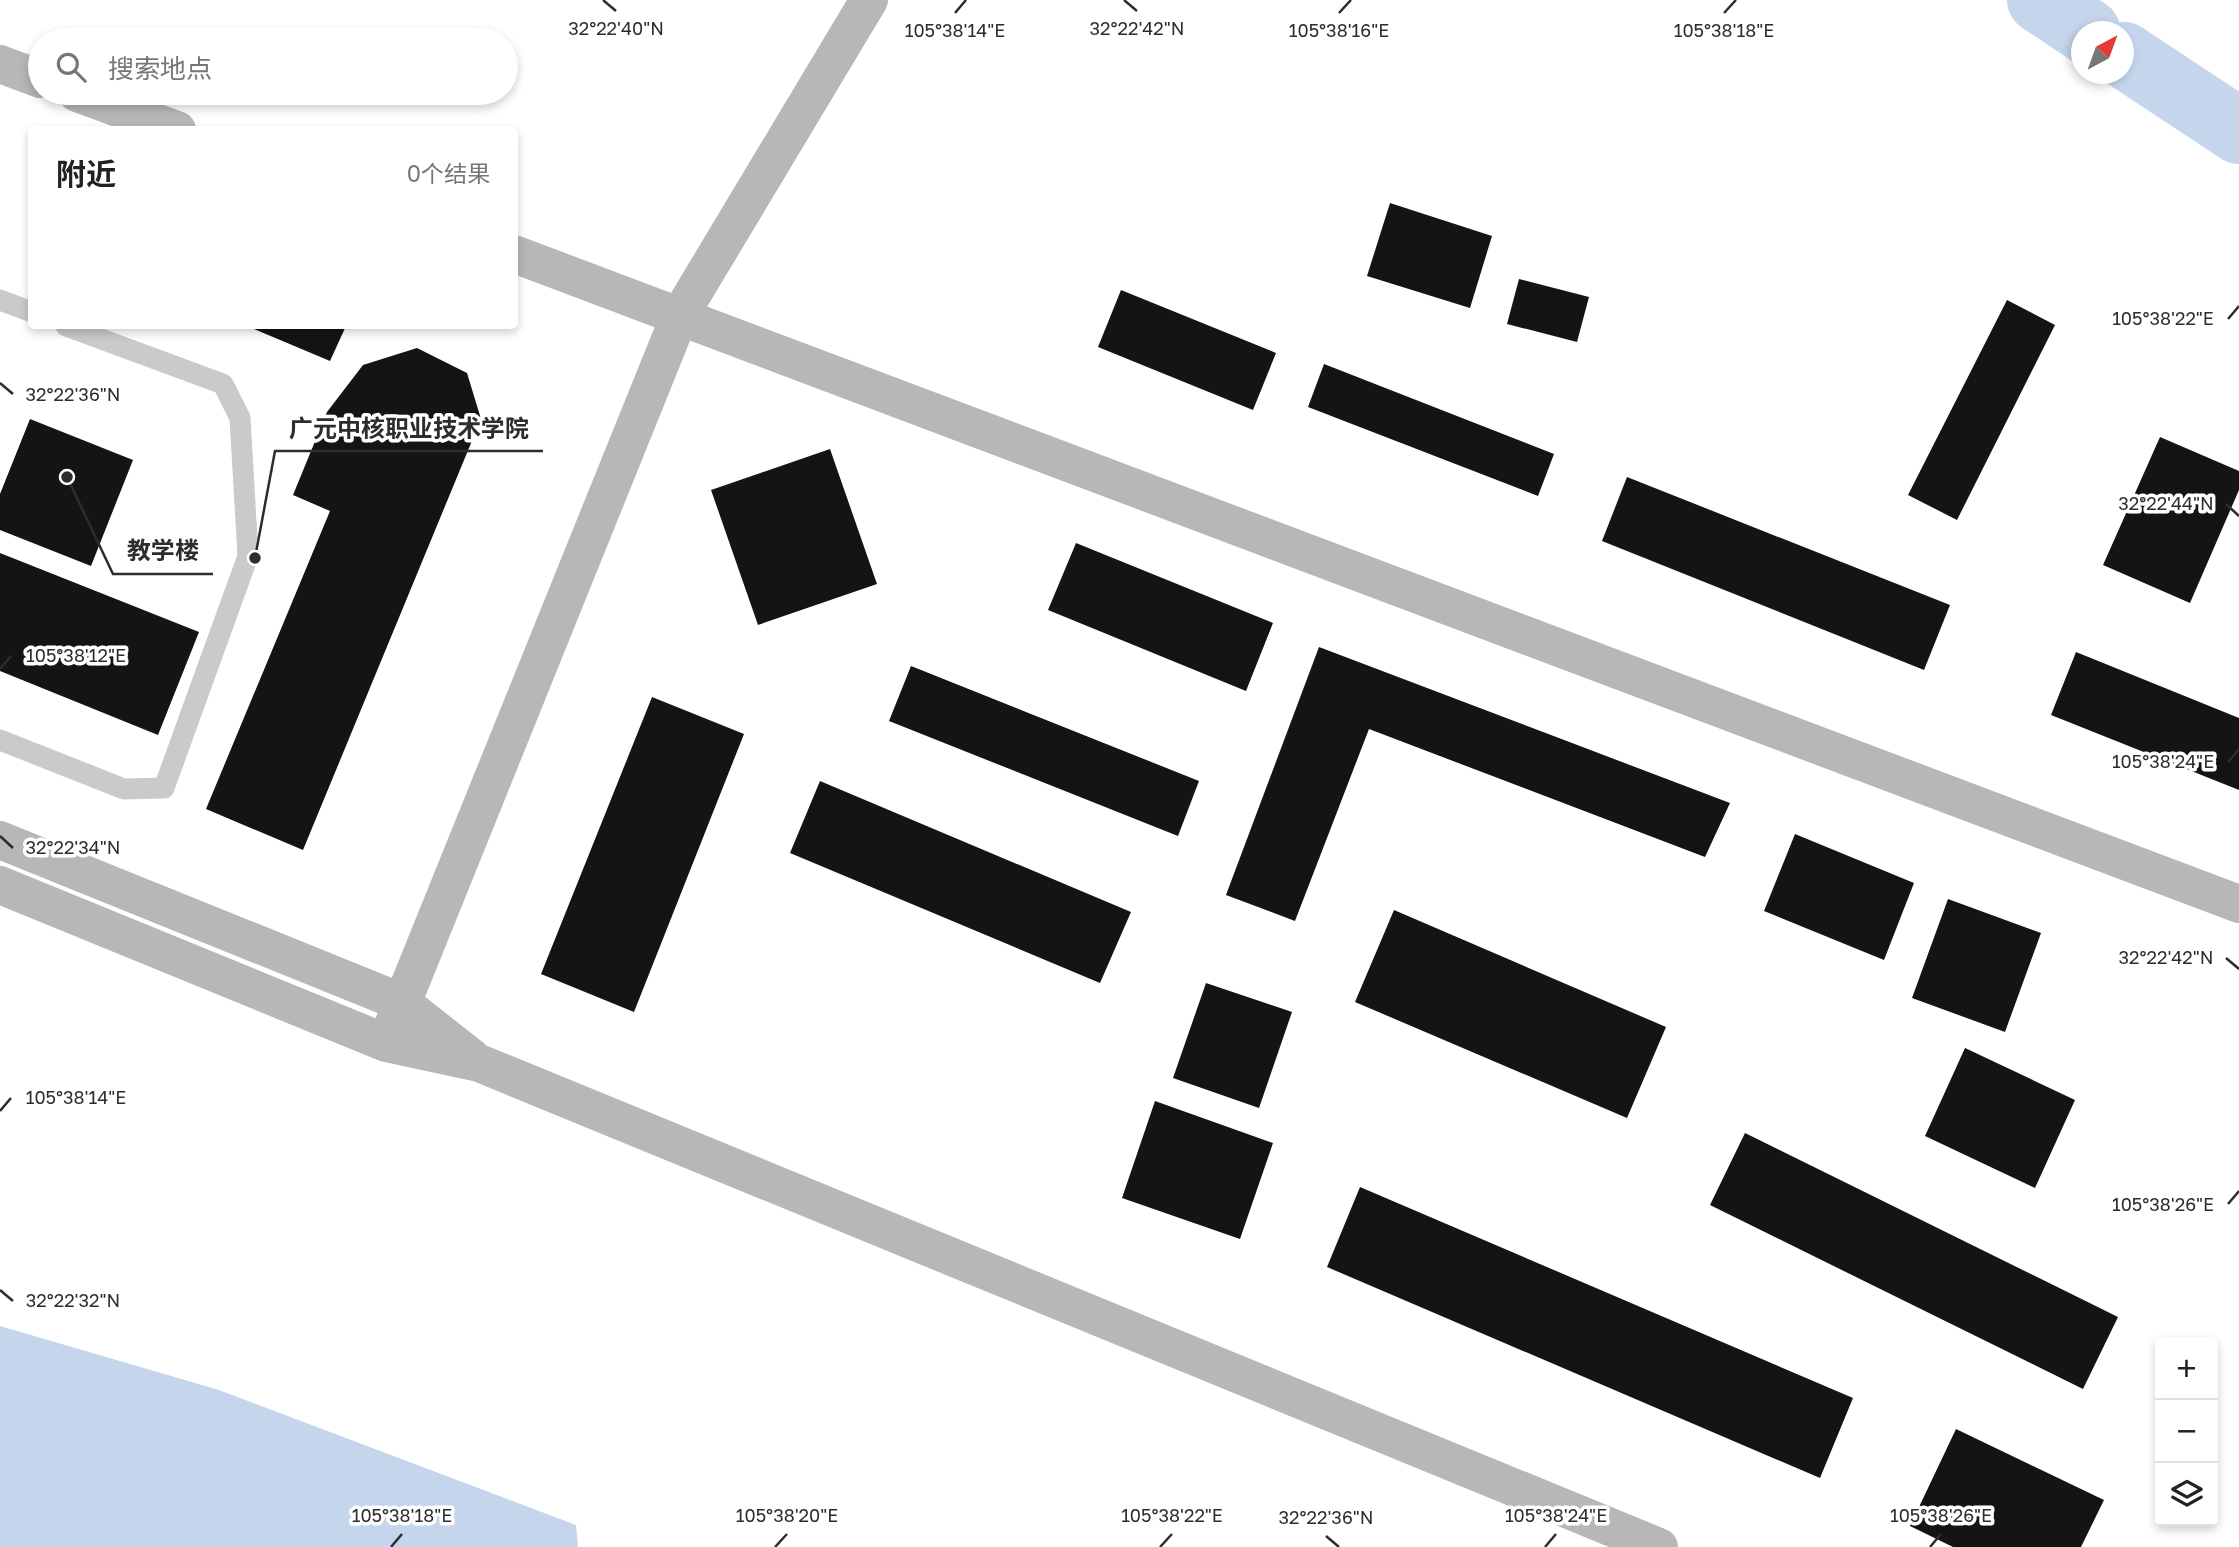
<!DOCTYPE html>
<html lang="zh">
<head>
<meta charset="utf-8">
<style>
  :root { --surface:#fff; --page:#f2f2f2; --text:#222; --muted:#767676; --line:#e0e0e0 }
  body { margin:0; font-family:"Golos Text","Noto Sans SC",sans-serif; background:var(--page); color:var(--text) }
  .controls { position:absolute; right:21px; bottom:21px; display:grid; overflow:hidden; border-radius:7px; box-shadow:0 4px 10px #0003 }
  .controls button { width:63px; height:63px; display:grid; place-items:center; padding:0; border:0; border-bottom:2px solid var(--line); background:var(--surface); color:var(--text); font:35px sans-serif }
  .compass { position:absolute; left:2071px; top:21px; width:63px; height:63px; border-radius:50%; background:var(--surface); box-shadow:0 4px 10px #0003; rotate:41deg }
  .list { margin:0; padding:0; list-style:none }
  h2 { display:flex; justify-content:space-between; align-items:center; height:91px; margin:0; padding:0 28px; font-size:30px }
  h2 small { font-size:23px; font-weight:400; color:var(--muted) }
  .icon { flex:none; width:38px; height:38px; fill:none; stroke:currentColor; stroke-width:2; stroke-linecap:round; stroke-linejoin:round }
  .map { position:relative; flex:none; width:2239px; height:1547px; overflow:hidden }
  .search { position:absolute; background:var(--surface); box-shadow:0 4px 10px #0003; left:28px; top:28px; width:490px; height:77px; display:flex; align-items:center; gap:18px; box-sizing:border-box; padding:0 24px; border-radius:38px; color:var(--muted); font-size:26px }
  .panel { position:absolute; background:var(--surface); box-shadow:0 4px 10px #0003; left:28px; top:126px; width:490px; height:203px; border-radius:7px }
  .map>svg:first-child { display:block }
  .water { fill:#c5d5ec }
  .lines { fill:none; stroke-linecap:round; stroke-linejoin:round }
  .river { stroke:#c5d5ec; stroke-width:66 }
  .building { fill:#141414 }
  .lane { stroke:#cacaca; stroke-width:21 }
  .secondary { stroke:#b7b7b7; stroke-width:38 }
  .ticks { fill:none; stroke:#2d2d2d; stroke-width:2.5 }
  .ticks-label { font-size:18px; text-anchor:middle; fill:#2d2d2d; stroke:#fff; stroke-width:7; stroke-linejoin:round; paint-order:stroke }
  .leader { fill:none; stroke:#2d2d2d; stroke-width:2.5 }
  .callout-dot { fill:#2d2d2d; stroke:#fff; stroke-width:2.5 }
  .callout-label { font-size:24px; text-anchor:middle; font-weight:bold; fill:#2d2d2d; stroke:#fff; stroke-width:7; stroke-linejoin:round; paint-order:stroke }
</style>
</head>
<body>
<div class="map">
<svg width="2239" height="1547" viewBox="0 0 2239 1547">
  <rect width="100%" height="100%" fill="#fff"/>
  <path class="water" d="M0,1326l219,64 357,135 2,22h-578z"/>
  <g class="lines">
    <path class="river" d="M2040,0l48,32
      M2124,55l115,76"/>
  </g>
  <path class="building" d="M1390,203l102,33 -22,72 -103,-32z
    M1519,279l70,18 -12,45 -70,-18z
    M1121,290l155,63 -23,57 -155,-63z
    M2007,300l48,25 -98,195 -49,-25z
    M247,326h99l-16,35z
    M417,348l50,25 14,46 -178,431 -97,-41 124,-298 -37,-16 34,-83 36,-47z
    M1324,364l230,90 -16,42 -230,-89z
    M30,419l103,41 -42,106 -91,-36v-36z
    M2160,437l79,34v19l-49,113 -87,-38z
    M830,449l47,135 -119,41 -47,-135z
    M1627,477l323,128 -26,65 -322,-129z
    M1076,543l197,80 -27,68 -198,-81z
    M0,553l199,79 -41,103 -158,-64z
    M1319,647l411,156 -25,54 -336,-128 -74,192 -69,-26z
    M2076,652l163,66v72l-188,-75z
    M911,666l288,115 -21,55 -289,-115z
    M652,697l92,37 -110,278 -93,-38z
    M820,781l311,131 -31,71 -310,-130z
    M1795,834l119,49 -30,77 -120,-49z
    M1948,899l93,34 -36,99 -93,-34z
    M1394,910l272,117 -39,91 -272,-116z
    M1206,983l86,29 -33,96 -86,-30z
    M1965,1048l110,52 -40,88 -110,-52z
    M1155,1101l118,42 -33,96 -118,-41z
    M1745,1133l373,184 -35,72 -373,-184z
    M1360,1187l493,211 -33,80 -493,-211z
    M1956,1429l148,71 -23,47h-128l-43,-21z"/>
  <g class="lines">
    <path class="lane" d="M0,300l32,12
      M0,740l124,49 40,-1 84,-232 -8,-138 -17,-34 -157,-58"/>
    <path class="secondary" d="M0,64l40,15
      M77,93l100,37
      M514,254l1725,650
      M0,840l401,162 71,56
      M0,885l386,158 93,20 1180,484
      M386,1043l294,-728 189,-315"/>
  </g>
  <path class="ticks" d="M603,0l13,11M1124,0l13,11M955,13l11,-13M1339,13l12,-13M1724,13l12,-13M2228,319l11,-13M0,383l13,11M2226,504l13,12M0,669l11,-13M2228,762l11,-13M0,836l13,12M2226,958l13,11M0,1111l11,-13M2228,1204l11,-13M0,1290l13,11M1326,1536l13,11M391,1547l11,-13M775,1547l12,-13M1160,1547l12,-13M1545,1547l11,-13M1930,1547l11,-13"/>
  <g class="ticks-label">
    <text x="616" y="35">32°22'40"N</text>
    <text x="1137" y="35">32°22'42"N</text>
    <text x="955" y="37">105°38'14"E</text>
    <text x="1339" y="37">105°38'16"E</text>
    <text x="1724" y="37">105°38'18"E</text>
    <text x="2163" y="325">105°38'22"E</text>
    <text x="73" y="401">32°22'36"N</text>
    <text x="2166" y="510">32°22'44"N</text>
    <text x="76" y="662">105°38'12"E</text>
    <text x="2163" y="768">105°38'24"E</text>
    <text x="73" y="854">32°22'34"N</text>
    <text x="2166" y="964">32°22'42"N</text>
    <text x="76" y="1104">105°38'14"E</text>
    <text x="2163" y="1211">105°38'26"E</text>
    <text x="73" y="1307">32°22'32"N</text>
    <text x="402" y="1522">105°38'18"E</text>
    <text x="787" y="1522">105°38'20"E</text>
    <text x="1172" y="1522">105°38'22"E</text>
    <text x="1556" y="1522">105°38'24"E</text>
    <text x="1941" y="1522">105°38'26"E</text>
    <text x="1326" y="1524">32°22'36"N</text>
  </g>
  <path class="leader" d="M255 558L275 451H543M67 477L113 574H213"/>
  <g class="callout-dot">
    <circle cx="255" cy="558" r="7"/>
    <circle cx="67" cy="477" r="7"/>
  </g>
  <g class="callout-label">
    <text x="409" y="437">广元中核职业技术学院</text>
    <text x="163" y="559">教学楼</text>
  </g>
</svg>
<div class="controls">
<button>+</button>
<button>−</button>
<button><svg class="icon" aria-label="layers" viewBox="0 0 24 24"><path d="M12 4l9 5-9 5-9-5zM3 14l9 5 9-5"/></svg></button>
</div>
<svg class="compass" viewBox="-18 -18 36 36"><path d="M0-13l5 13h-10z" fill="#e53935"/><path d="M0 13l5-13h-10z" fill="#767676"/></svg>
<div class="search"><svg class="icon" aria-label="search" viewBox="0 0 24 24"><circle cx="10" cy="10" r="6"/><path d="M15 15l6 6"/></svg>搜索地点</div>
<section class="panel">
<h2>附近<small>0个结果</small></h2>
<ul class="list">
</ul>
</section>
</div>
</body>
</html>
